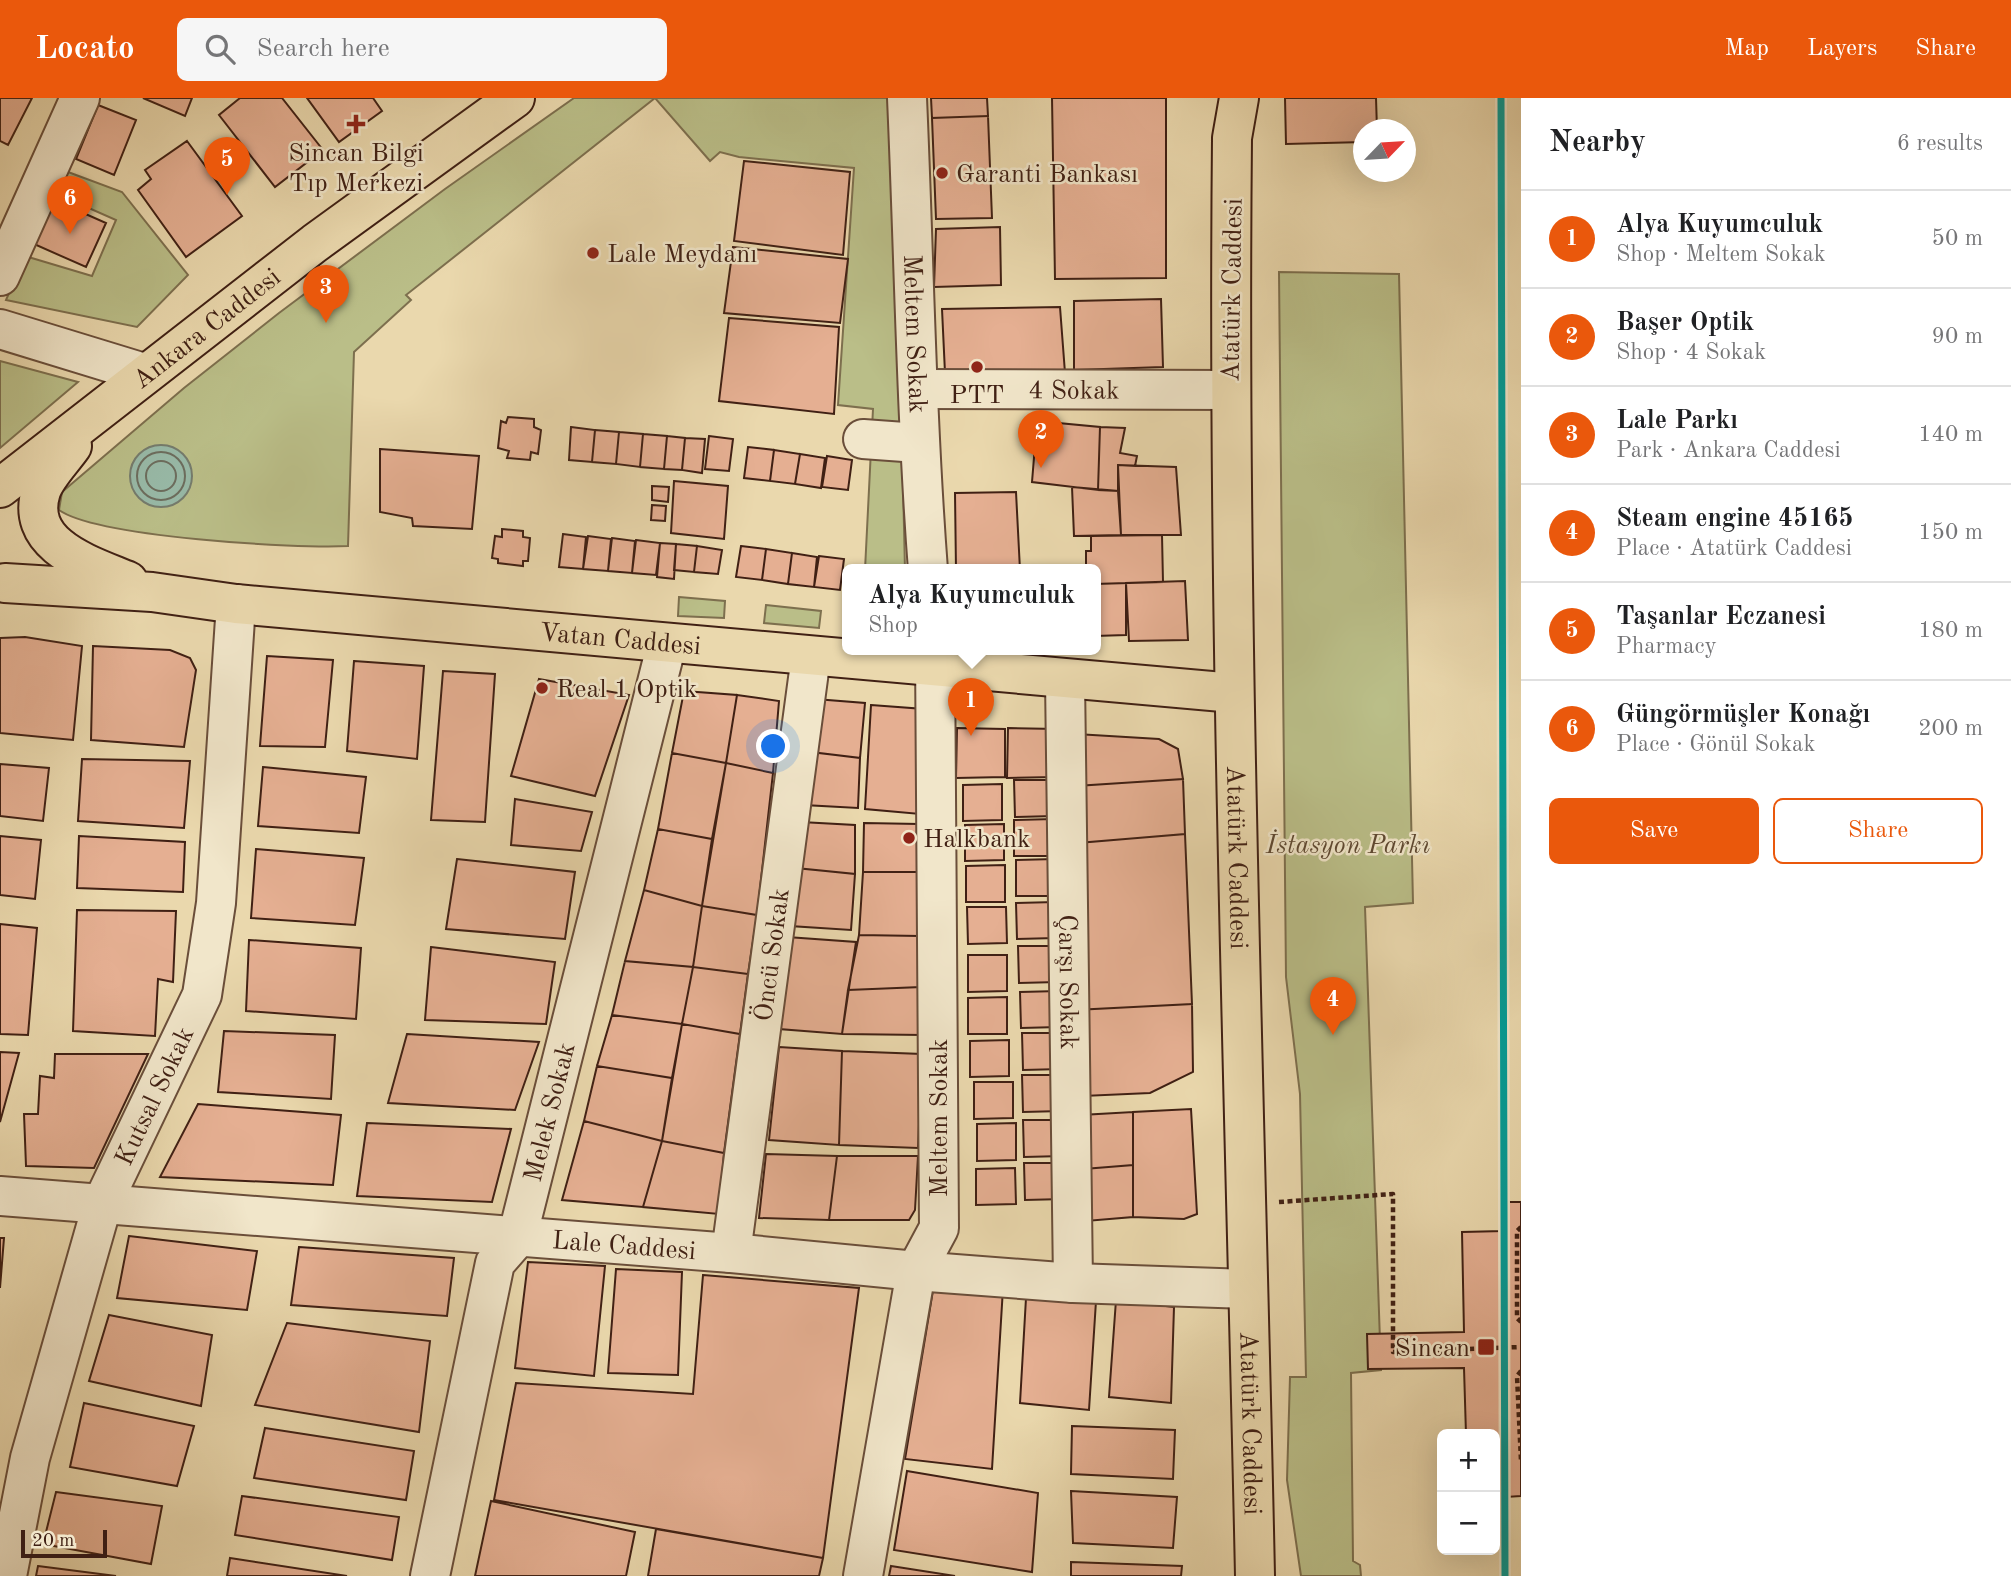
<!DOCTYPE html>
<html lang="en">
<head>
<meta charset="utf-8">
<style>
  :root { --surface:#fff; --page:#f6f6f6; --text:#202124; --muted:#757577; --line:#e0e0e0; --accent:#ea580c }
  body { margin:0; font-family:"Old Standard TT",serif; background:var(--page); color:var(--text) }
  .controls { position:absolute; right:21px; bottom:21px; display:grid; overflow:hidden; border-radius:10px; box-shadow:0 7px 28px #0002 }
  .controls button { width:63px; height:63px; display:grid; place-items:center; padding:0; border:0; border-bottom:2px solid var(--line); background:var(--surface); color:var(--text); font:35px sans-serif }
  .compass { position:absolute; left:1353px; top:21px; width:63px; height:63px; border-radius:50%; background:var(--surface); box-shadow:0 7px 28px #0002; rotate:65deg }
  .scale { position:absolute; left:21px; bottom:18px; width:86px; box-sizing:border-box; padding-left:7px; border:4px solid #402014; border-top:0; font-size:19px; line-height:24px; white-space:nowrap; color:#402014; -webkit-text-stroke:5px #f1e6ca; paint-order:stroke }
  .you { position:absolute; left:774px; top:649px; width:24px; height:24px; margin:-18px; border:5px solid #fff; border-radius:50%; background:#1a73e8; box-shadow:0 0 0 10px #1a73e833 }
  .badge { display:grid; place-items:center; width:46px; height:46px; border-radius:50%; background:var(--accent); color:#fff; font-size:23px; font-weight:700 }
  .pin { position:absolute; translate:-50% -58px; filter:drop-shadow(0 2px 4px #0008) }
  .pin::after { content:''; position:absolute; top:37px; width:24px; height:21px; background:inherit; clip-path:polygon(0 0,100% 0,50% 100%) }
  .popup { position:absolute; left:842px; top:466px; width:259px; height:91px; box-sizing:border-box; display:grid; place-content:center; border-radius:10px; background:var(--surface); filter:drop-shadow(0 2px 5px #0005); font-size:23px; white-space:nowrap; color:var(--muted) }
  .popup b { font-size:26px; color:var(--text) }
  .popup::after { content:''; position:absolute; left:50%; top:100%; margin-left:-14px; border:14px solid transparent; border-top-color:var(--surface) }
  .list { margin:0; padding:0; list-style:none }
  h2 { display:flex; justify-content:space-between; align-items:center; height:91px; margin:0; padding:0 28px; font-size:30px }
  h2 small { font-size:23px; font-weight:400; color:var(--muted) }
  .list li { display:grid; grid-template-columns:46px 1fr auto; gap:21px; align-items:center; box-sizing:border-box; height:98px; padding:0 28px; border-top:2px solid var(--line) }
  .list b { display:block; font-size:26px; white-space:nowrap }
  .list p { margin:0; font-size:23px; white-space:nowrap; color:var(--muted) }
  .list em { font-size:23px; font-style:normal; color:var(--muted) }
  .actions { display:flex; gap:14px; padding:21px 28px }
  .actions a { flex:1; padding:16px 0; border:2px solid var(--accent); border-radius:10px; text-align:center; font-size:24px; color:var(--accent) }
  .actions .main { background:var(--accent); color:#fff }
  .icon { flex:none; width:38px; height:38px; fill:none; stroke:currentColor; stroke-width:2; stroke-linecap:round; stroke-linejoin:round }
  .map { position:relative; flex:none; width:1521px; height:1478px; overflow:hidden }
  header { display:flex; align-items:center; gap:42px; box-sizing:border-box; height:98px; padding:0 35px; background:var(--accent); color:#fff }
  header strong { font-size:33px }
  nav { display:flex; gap:38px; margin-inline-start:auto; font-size:24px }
  .search { width:490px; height:63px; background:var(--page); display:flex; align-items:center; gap:18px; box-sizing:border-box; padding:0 24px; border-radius:10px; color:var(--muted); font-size:26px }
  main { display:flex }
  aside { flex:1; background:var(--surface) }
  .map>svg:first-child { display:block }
  .green { fill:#babe88; stroke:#7d6f4e; stroke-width:2 }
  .water { fill:#98baa8; stroke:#757c6d; stroke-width:2 }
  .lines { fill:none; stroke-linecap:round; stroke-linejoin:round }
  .shore { stroke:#6c6d5e; stroke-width:2 }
  .building { fill:#e5af92; stroke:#402014; stroke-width:2 }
  .minor-casing { stroke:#6a4e3a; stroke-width:42 }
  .major-casing { stroke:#402014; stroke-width:42 }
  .path { stroke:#402014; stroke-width:4.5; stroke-dasharray:5 3.5; stroke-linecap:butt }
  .minor { stroke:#f1e6ca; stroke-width:38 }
  .major { stroke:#ead8ad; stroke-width:38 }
  .rail-1-casing { stroke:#f1e6ca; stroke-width:12 }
  .rail-1 { stroke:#039d98; stroke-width:7 }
  .poi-dot { fill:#8f2418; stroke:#f1e6ca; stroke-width:2.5 }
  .labels { text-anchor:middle; stroke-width:5; stroke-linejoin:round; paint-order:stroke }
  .poi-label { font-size:26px; fill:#402014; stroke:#f1e6ca; text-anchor:start }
  .street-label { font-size:26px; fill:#402014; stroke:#f1e6ca }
  .park-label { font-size:26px; font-style:italic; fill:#5e4831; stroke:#f1e6ca }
</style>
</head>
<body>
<header>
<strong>Locato</strong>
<div class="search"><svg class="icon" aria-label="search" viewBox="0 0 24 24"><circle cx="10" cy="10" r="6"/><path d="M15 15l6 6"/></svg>Search here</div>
<nav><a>Map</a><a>Layers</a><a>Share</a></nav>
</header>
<main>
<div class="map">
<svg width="1521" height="1478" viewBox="0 0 1521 1478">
  <rect width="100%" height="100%" fill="#ead8ad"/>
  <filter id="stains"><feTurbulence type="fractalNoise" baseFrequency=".00286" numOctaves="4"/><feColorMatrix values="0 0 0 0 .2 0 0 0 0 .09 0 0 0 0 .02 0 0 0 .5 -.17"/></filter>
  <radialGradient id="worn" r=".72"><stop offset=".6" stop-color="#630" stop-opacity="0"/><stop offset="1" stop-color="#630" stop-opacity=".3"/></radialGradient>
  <path class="green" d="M574,0h81l-249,197 5,5 -57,52 -6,194c-52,3 -251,-9 -289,-36l3,-18 122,-104 95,-75 166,-124z
    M655,0h239l11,472h-40l8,-161 -35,-4 16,-237 -115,-11 -19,-5 -10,9z
    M68,74l54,20 66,83 -51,52 -131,-27 19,-44 67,20 24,-56 -59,-26z
    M1279,174l120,2 14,629 -48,4 16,463 -30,3 2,188 7,4 1,11h-60l-14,-96 3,-103h16l-6,-283 -14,-117z
    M0,263l78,21 -78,66z
    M679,499l46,4 -1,17 -46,-2z
    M766,507l55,6 -2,17 -55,-5z"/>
  <path class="water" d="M130 378a31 31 0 1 1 62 0a31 31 0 1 1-62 0Z"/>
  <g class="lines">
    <path class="shore" d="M137 378a24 24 0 1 1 48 0a24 24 0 1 1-48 0Z
      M146 378a15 15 0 1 1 30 0a15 15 0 1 1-30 0Z"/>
  </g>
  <path class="building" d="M0,0h32l-24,47 -8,-4z
    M143,0h49l-7,18z
    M240,0h42l41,52 -48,37 -56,-72z
    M307,0h66l9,13 -43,31z
    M931,0h56l1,18 -56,2z
    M1052,0h114v180l-111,1z
    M1285,0h91l1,32h-13v12l-78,2z
    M98,7l38,15 -22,55 -38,-16z
    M988,18l4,102 -56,1 -4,-101z
    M187,43l55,75 -56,41 -48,-67 13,-11 -6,-9z
    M744,63l106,11 -7,83 -109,-14z
    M54,102l52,23 -20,44 -52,-23z
    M1000,129l1,58 -67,2 2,-58z
    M733,149l115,12 -8,64 -116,-10z
    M1161,201l2,68 -89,3v-69z
    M1060,209l5,66h-120l-3,-64z
    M729,220l110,9 -5,87 -115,-13z
    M508,319l26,2v8l7,3 -3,24 -7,-2 -1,8 -23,-2 2,-7 -11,-3 3,-27 5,2z
    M1037,323l63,6 -2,63 -66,-8z
    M571,329l24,3 -3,32 -23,-2z
    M1100,329l25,1 -5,25 17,3 -2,10 -17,-1v26l-20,-1z
    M595,332l24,2 -3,32 -24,-2z
    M619,334l24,2 -3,33 -24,-3z
    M643,336l24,2 -3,33 -24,-2z
    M667,338l18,2 -3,32 -18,-1z
    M709,338l24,3 -4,32 -24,-2z
    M685,340l20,1 -3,34 -20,-3z
    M748,349l26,3 -4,31 -26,-3z
    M380,351l99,7 -7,73 -59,-3 -1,-8 -32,-6z
    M774,352l26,4 -5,30 -25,-3z
    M800,356l25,4 -4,30 -26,-4z
    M827,358l25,4 -4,30 -26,-3z
    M1118,367l58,2 5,68h-60z
    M674,383l54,5 -4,53 -53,-6z
    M652,388l17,1 -1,15 -16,-2z
    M1072,389l46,4 3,44 -47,1z
    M1016,394l4,78h-64l-1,-77z
    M652,407l14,1 -1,15 -14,-1z
    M502,431l21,2v6l7,1 -2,23h-5v5l-25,-3v-4l-6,-1 3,-22 7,1z
    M563,436l23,3 -3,32 -24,-2z
    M1162,437l1,47 -68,2v-14h-9v-19h5v-15z
    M588,438l23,3 -3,32 -25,-2z
    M612,440l23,3 -3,32 -24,-2z
    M636,442l24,3 -4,32 -24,-2z
    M660,445l16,1 -2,35 -17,-2z
    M676,446l21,2 -3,26 -20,-2z
    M697,448l25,4 -4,24 -24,-2z
    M741,448l25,3 -4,31 -26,-3z
    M766,451l26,4 -4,31 -26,-4z
    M792,455l25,4 -3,30 -26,-3z
    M819,458l25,3 -4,31 -26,-3z
    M1185,483l3,59 -59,1 -3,-58z
    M1126,485v52l-31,1v-52z
    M25,539l57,9 -9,94 -73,-7v-95z
    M93,548l77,4 20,8 6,12 -12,77 -93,-7z
    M267,558l66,4 -8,87 -65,-1z
    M354,563l70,5 -7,93 -70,-8z
    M443,573l52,3 -10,148 -54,-2z
    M539,581l90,16 -34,101 -84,-20z
    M684,593l53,4 -11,68 -54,-10z
    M737,597l42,6 -6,72 -47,-10z
    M815,601l50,4 -5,55 -49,-6z
    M871,607l53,4 -4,105 -55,-5z
    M957,630l48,1v48l-49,1z
    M1008,630l49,1 -1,48 -49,1z
    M1076,636l83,5 19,10 5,30 -107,7z
    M811,654l49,6 -2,50 -54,-3z
    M672,655l54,10 -14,76 -54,-10z
    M82,661l108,2 -6,67 -106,-7z
    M726,665l47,10 -16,142 -55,-9z
    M0,666l49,4 -6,53 -43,-5z
    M263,669l103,10 -7,56 -101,-7z
    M1183,681l2,55 -107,9 -2,-57z
    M1014,682h39l1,36 -39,1z
    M1002,686v36l-39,1v-36z
    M515,701l77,13 -11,39 -70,-6z
    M1053,721v37h-39v-36z
    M801,724l54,3v49l-59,-6z
    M864,725l55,1 -1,48h-55z
    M1004,726v36l-39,1v-36z
    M658,731l54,10 -10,67 -58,-16z
    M1185,736l7,170 -117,6 3,-167z
    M0,738l41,4 -6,59 -35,-4z
    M79,738l106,6 -2,50 -106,-4z
    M256,751l108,9 -9,67 -104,-7z
    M457,761l118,13 -10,67 -119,-10z
    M1055,761v37h-39v-36z
    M1005,767v37h-39v-36z
    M796,770l59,6 -4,56 -61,-4z
    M863,774h55l1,64 -60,-1z
    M644,792l58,16 -9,61 -68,-6z
    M1055,804l1,36 -39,1 -1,-36z
    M702,808l55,9 -9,59 -55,-7z
    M967,809h39l1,36 -39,1z
    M77,812l99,1 -3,71 -15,-3 -3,57 -82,-5z
    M0,826l37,4 -9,107 -28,-1z
    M859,837l60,1 2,51 -73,3z
    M787,839l69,5 -14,92 -63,-5z
    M249,842l112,8 -5,71 -110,-8z
    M1018,848h39l1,36 -39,1z
    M431,849l124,15 -9,62 -121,-4z
    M968,857h39v36l-39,1z
    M625,863l68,6 -11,57 -70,-9z
    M693,869l55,7 -8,60 -58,-10z
    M921,889l2,48 -81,-1 6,-44z
    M1059,893v36l-38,1 -1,-36z
    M1007,899v37h-39v-36z
    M1192,906l1,68 -43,21 -67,3 -8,-86z
    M612,917l70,9 -10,54 -75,-12z
    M682,926l58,10 -16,119 -62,-12z
    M224,933l111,4 -4,64 -113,-7z
    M1022,935h39l1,36 -39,1z
    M407,936l132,8 -24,68 -127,-7z
    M1009,942v36l-39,1v-36z
    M779,949l63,4 -3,94 -70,-5z
    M842,953l80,3 -4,94 -79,-3z
    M0,954l19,1 -19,69z
    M55,956h93l-54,114 -68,-2 -2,-52h14l2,-38 14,2z
    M597,968l75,12 -10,63 -78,-20z
    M1022,977h40v36l-39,1z
    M974,984h39v36l-39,1z
    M198,1006l143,11 -8,70 -173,-8z
    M1191,1011l6,105 -13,5 -51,-2v-105z
    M1133,1014v53l-49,4 -3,-54z
    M1023,1022h39l1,36 -39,1z
    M584,1023l78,20 -19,66 -81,-7z
    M367,1025l144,6 -19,73 -135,-6z
    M1016,1025v37l-39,1v-37z
    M662,1043l62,12 -5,61 -76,-7z
    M766,1056l71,2 -8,64 -70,-2z
    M837,1058h81l-3,54 -6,10h-80z
    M1024,1065h39l1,36 -39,1z
    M1133,1067v52l-47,4 -2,-52z
    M1015,1070l1,36 -40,1v-36z
    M1502,1104h19v294l-15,1v-28h-11v-35h-29l-2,-66 -96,1 -1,-35 97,-2 -2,-100 41,-1z
    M129,1138l128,15 -10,59 -130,-12z
    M0,1140h4l-4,50z
    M299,1149l155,11 -7,58 -156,-11z
    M528,1164l77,4 -11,110 -79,-8z
    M616,1171l66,3 -4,103 -70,-2z
    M703,1177l156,13 -36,270 -329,-58 22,-117 177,11z
    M1003,1190l-11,181 -87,-10 28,-169z
    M1026,1200l70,3 -7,109 -69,-7z
    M1116,1202l58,7 -3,96 -62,-6z
    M109,1217l103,20 -11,71 -112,-25z
    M287,1225l143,18 -11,91 -164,-27z
    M84,1305l110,23 -17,60 -107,-19z
    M1072,1328l103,4 -2,49 -102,-5z
    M265,1330l149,23 -8,49 -152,-22z
    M907,1373l131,22 -6,79 -138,-22z
    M1071,1393l106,6 -4,51 -100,-5z
    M56,1394l106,14 -11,58 -108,-20z
    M242,1398l157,21 -7,43 -157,-25z
    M491,1403l144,31 -9,44h-151z
    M656,1431l167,29 -4,18h-171z
    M230,1460l117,18h-120z
    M1071,1464l111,4 -1,10h-110z
    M38,1468l78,10h-80z
    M891,1468l64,10h-66z"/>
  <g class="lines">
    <defs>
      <g id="minor">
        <path id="s1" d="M907,0c7,157 9,315 21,472"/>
        <path d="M0,178l80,-178"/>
        <path d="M0,231l144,44"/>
        <path id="s2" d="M920,291l310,1"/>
        <path d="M863,341l55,4"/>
        <path id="s3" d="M1065,581l8,604"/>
        <path id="s4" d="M0,1098l731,57 185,18 157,12 175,6"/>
        <path id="s5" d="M731,1155l80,-597"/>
        <path id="s6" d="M7,1478l23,-118 73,-256 99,-207 14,-92 20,-299"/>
        <path id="s7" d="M430,1478l65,-313 22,-25 150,-595"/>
        <path d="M863,1478l53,-305 23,-43 -4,-578"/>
      </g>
      <g id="major">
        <path id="s8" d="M1239,0l-7,40c-5,480 13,959 23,1438"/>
        <path d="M72,348c-9,13 -26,30 -31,45 -17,55 49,74 87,90"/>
        <path id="s9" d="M0,390l315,-245 200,-145"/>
        <path id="s10" d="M5,485l147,9 84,12 998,89"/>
      </g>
    </defs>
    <use href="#minor" class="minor-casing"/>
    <use href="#major" class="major-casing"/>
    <path class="path" d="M1279,1104l114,-8v158l128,-5
      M1521,1129l-4,4v87l4,4
      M1521,1273l-4,5 4,85"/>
    <use href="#minor" class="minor"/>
    <use href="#major" class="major"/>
    <defs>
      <path id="rail-1" d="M1501,0l4,1478"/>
    </defs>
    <use href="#rail-1" class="rail-1-casing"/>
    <use href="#rail-1" class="rail-1"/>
  </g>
  <g class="poi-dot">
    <path d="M352.5 15.5h7v7h7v7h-7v7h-7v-7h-7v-7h7z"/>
    <circle cx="942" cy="75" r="7"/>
    <circle cx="593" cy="155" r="7"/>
    <circle cx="977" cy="269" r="7"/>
    <circle cx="542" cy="590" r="7"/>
    <circle cx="909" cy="740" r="7"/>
    <rect x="1477" y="1240" width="18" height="18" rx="3.5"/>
  </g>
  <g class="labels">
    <g class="poi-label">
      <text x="356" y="63" text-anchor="middle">Sincan Bilgi<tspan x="356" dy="30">Tıp Merkezi</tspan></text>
      <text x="956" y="84">Garanti Bankası</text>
      <text x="607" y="164">Lale Meydanı</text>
      <text x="977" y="305" text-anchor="middle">PTT</text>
      <text x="556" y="599">Real 1 Optik</text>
      <text x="923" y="749">Halkbank</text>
      <text x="1470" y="1258" text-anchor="end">Sincan</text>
    </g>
    <g class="street-label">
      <text transform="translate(1231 192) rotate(-89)" y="9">Atatürk Caddesi</text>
      <text dy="9" stroke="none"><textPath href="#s9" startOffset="261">Ankara Caddesi</textPath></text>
      <text dy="9" stroke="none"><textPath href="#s1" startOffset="236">Meltem Sokak</textPath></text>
      <text dy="9" stroke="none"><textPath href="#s2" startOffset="154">4 Sokak</textPath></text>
      <text dy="9" stroke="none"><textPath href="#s10" startOffset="618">Vatan Caddesi</textPath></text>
      <text dy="9" stroke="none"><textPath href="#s8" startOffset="760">Atatürk Caddesi</textPath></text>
      <text dy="9" stroke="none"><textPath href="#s5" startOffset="301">Öncü Sokak</textPath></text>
      <text dy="9" stroke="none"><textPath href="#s3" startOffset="303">Çarşı Sokak</textPath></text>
      <text dy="9" stroke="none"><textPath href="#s6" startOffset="504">Kutsal Sokak</textPath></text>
      <text dy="9" stroke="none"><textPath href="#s7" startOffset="483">Melek Sokak</textPath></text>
      <text transform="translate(938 1020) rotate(-90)" y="9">Meltem Sokak</text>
      <text dy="9" stroke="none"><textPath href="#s4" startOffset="626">Lale Caddesi</textPath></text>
      <text dy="9" stroke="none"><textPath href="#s8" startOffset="1326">Atatürk Caddesi</textPath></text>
    </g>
    <g class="park-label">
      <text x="1348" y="755">İstasyon Parkı</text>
    </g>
  </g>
  <rect width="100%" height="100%" filter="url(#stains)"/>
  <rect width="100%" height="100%" fill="url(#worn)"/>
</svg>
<div class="controls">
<button>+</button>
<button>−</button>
</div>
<svg class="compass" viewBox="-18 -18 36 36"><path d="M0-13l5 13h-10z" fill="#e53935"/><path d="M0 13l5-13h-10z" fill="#757577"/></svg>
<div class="scale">20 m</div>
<div class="you"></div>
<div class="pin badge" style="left:971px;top:638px">1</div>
<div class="popup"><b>Alya Kuyumculuk</b>Shop</div>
<div class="pin badge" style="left:1041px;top:370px">2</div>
<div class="pin badge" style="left:326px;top:225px">3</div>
<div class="pin badge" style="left:1333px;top:937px">4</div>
<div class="pin badge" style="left:227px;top:97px">5</div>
<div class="pin badge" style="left:70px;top:136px">6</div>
</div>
<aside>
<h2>Nearby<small>6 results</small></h2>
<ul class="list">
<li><span class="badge">1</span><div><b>Alya Kuyumculuk</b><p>Shop · Meltem Sokak</p></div><em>50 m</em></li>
<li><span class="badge">2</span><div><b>Başer Optik</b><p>Shop · 4 Sokak</p></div><em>90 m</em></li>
<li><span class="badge">3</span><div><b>Lale Parkı</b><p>Park · Ankara Caddesi</p></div><em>140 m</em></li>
<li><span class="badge">4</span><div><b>Steam engine 45165</b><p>Place · Atatürk Caddesi</p></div><em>150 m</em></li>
<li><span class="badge">5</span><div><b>Taşanlar Eczanesi</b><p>Pharmacy</p></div><em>180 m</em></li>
<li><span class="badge">6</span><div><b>Güngörmüşler Konağı</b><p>Place · Gönül Sokak</p></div><em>200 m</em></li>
</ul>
<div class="actions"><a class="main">Save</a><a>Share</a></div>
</aside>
</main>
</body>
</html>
